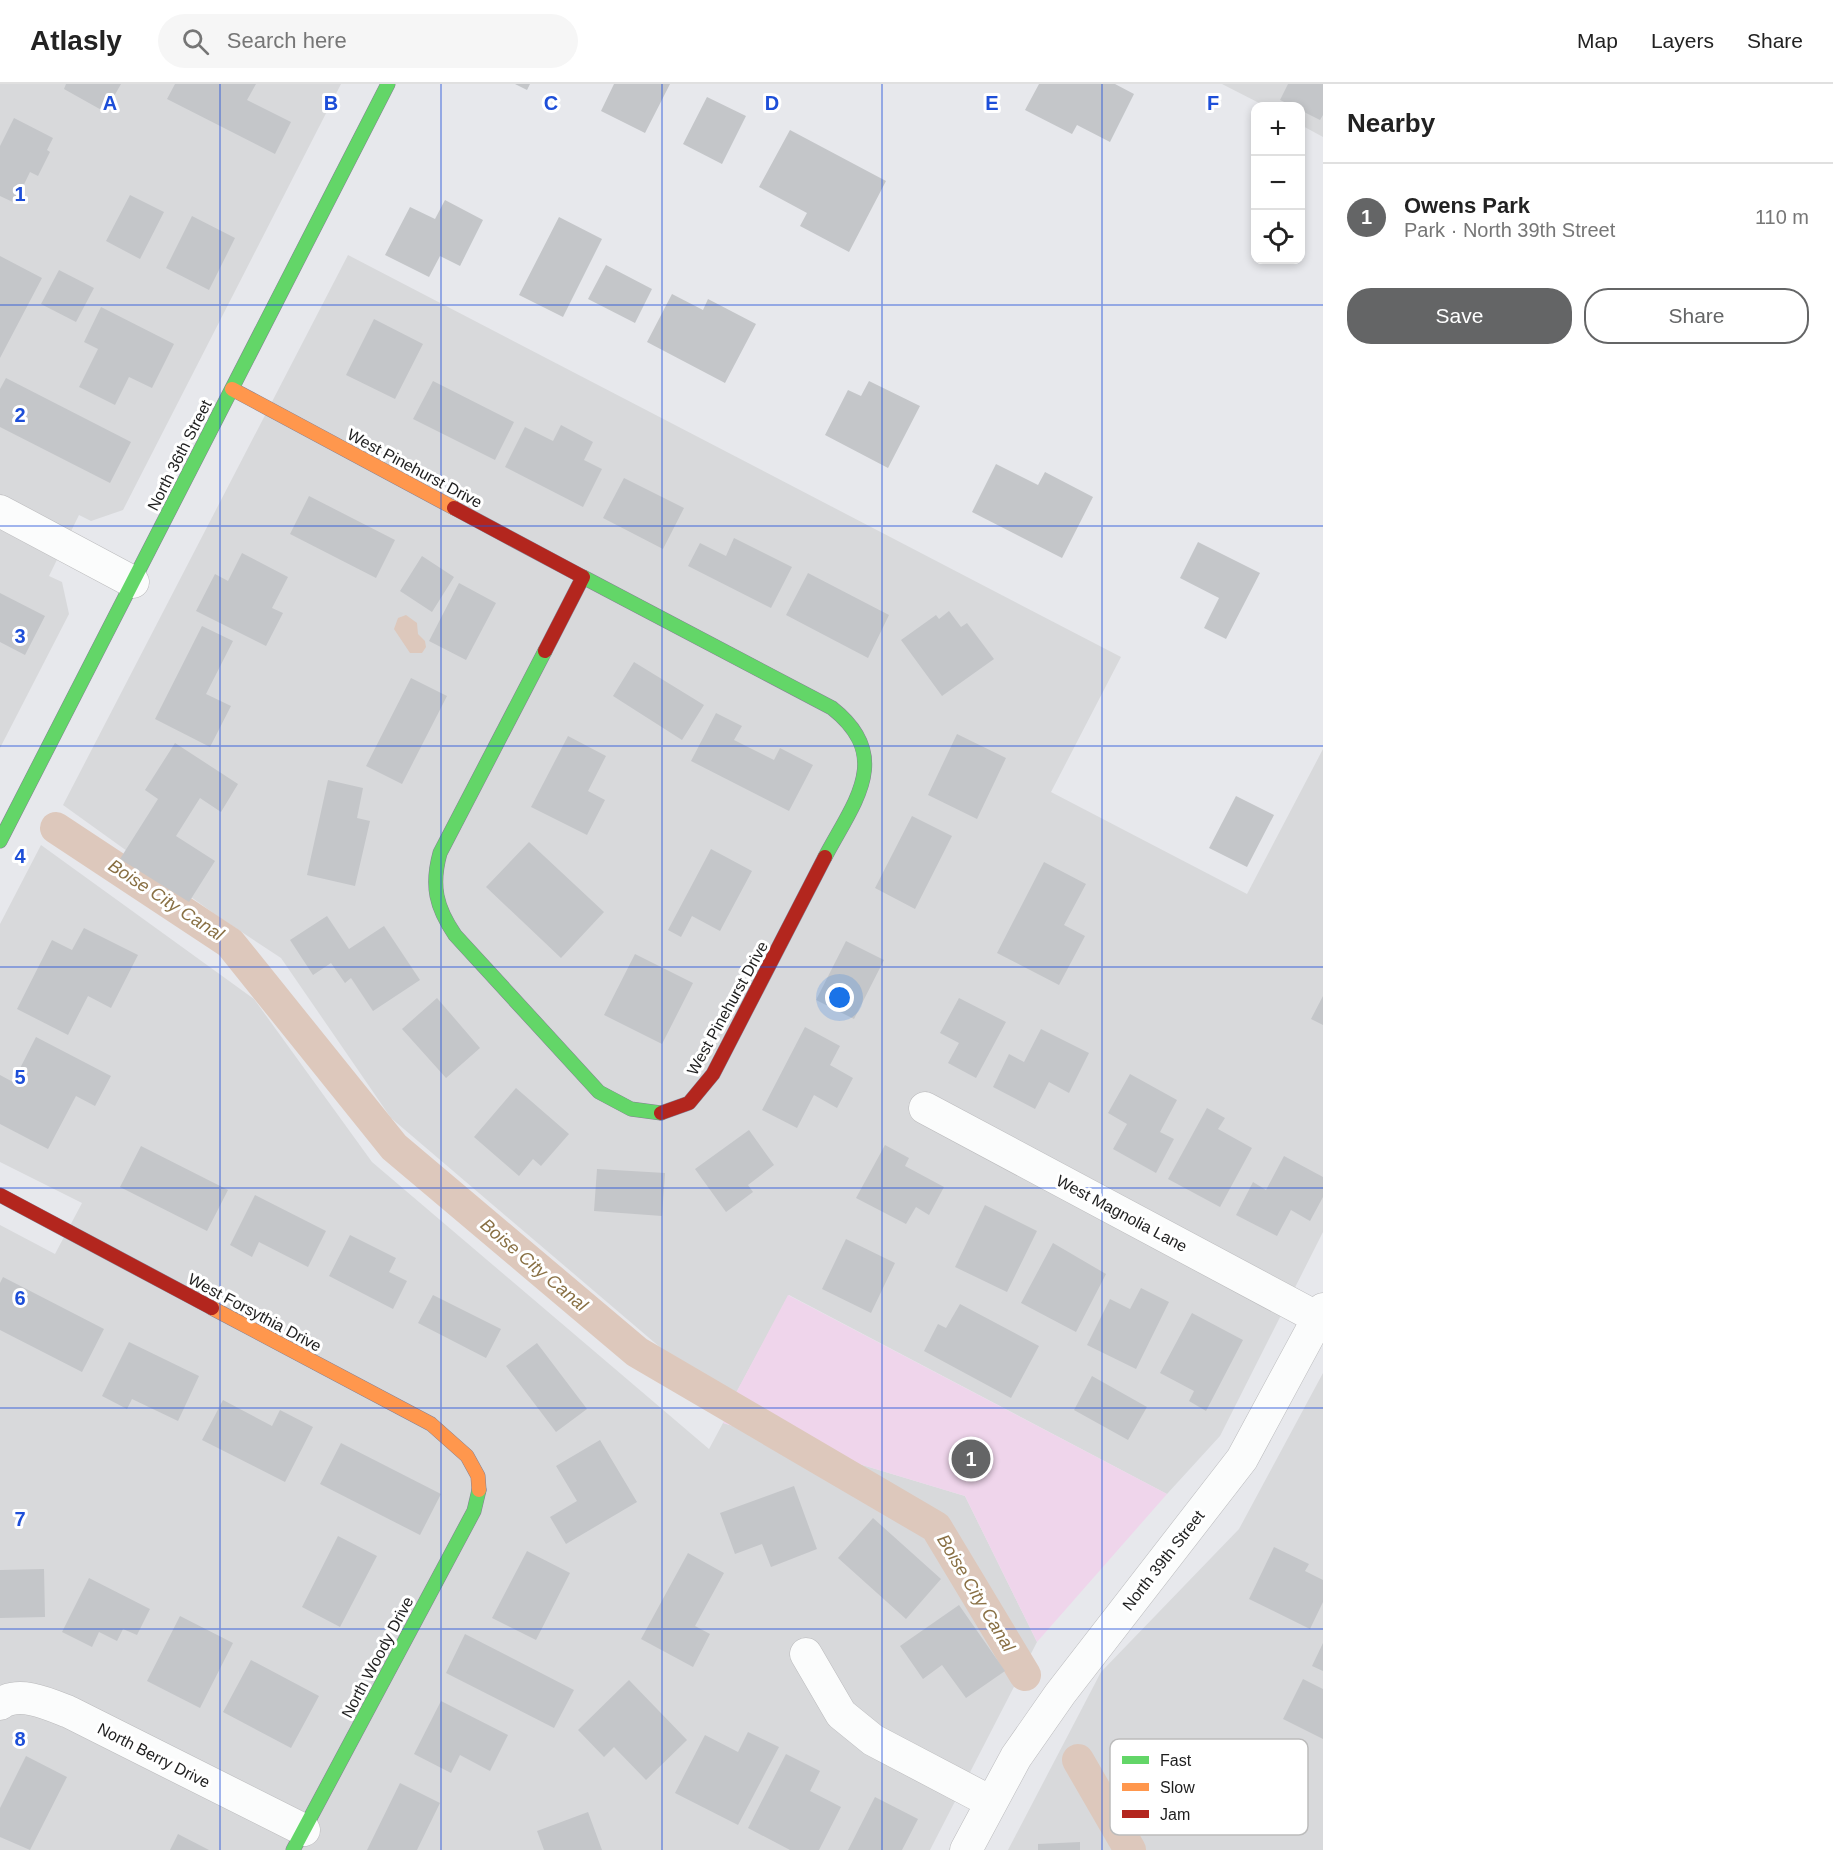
<!DOCTYPE html>
<html lang="en">
<head>
<meta charset="utf-8">
<style>
  :root { --surface:#fff; --page:#f6f6f6; --text:#222; --muted:#767676; --line:#e0e0e0; --accent:#646566 }
  body { margin:0; font-family:Helvetica,sans-serif; background:var(--page); color:var(--text) }
  .controls { position:absolute; right:18px; top:18px; display:grid; overflow:hidden; border-radius:12px; box-shadow:0 3px 9px #0003 }
  .controls button { width:54px; height:54px; display:grid; place-items:center; padding:0; border:0; border-bottom:2px solid var(--line); background:var(--surface); color:var(--text); font:30px sans-serif }
  .you { position:absolute; left:840px; top:914px; width:21px; height:21px; margin:-15px; border:4px solid #fff; border-radius:50%; background:#1a73e8; box-shadow:0 0 0 9px #1a73e833 }
  .badge { display:grid; place-items:center; width:39px; height:39px; border-radius:50%; background:var(--accent); color:#fff; font-size:20px; font-weight:700 }
  .pin { position:absolute; translate:-50% -50%; border:3px solid #fff; box-shadow:0 2px 6px #0006 }
  .list { margin:0; padding:0; list-style:none }
  h2 { display:flex; justify-content:space-between; align-items:center; height:78px; margin:0; padding:0 24px; font-size:26px }
  h2 small { font-size:20px; font-weight:400; color:var(--muted) }
  .list li { display:grid; grid-template-columns:39px 1fr auto; gap:18px; align-items:center; box-sizing:border-box; height:108px; padding:0 24px; border-top:2px solid var(--line) }
  .list b { display:block; font-size:22px; white-space:nowrap }
  .list p { margin:0; font-size:20px; white-space:nowrap; color:var(--muted) }
  .list em { font-size:20px; font-style:normal; color:var(--muted) }
  .actions { display:flex; gap:12px; padding:18px 24px }
  .actions a { flex:1; padding:14px 0; border:2px solid var(--accent); border-radius:24px; text-align:center; font-size:21px; color:var(--accent) }
  .actions .main { background:var(--accent); color:#fff }
  .icon { flex:none; width:33px; height:33px; fill:none; stroke:currentColor; stroke-width:2; stroke-linecap:round; stroke-linejoin:round }
  .map { position:relative; flex:none; width:1323px; height:1766px; overflow:hidden }
  header { display:flex; align-items:center; gap:36px; box-sizing:border-box; height:84px; padding:0 30px; background:var(--surface); border-bottom:2px solid var(--line) }
  header strong { font-size:28px }
  nav { display:flex; gap:33px; margin-inline-start:auto; font-size:21px }
  .search { width:420px; height:54px; background:var(--page); display:flex; align-items:center; gap:15px; box-sizing:border-box; padding:0 21px; border-radius:33px; color:var(--muted); font-size:22px }
  main { display:flex }
  aside { flex:1; background:var(--surface) }
  .map>svg:first-child { display:block }
  .residential { fill:#d8d9db }
  .park { fill:#efd5eb }
  .water { fill:#ddc8bc }
  .lines { fill:none; stroke-linecap:round; stroke-linejoin:round }
  .canal { stroke:#ddc8bc; stroke-width:32 }
  .building { fill:#c4c6c9 }
  .street-casing { stroke:#bababc; stroke-width:33 }
  .fast-casing { stroke:#858195; stroke-width:15 }
  .slow-casing { stroke:#858195; stroke-width:15 }
  .jam-casing { stroke:#858195; stroke-width:15 }
  .street { stroke:#fbfcfc; stroke-width:32 }
  .fast { stroke:#63d668; stroke-width:14 }
  .slow { stroke:#ff974d; stroke-width:14 }
  .jam { stroke:#b3261e; stroke-width:14 }
  .grid { fill:none; stroke:#1d4ed8; stroke-width:1.5; stroke-opacity:0.55 }
  .labels { text-anchor:middle; stroke-width:6; stroke-linejoin:round; paint-order:stroke }
  .street-label { font-size:16px; fill:#1e1e1e; stroke:#fff }
  .water-label { font-size:18px; font-style:italic; fill:#897044; stroke:#fff }
  .key { fill:#fff; stroke:#bcbcbc; stroke-width:1.5 }
  .key-label { font-size:16px; fill:#1e1e1e }
  .grid-label { font-size:20px; text-anchor:middle; font-weight:bold; fill:#1d4ed8; stroke:#fff; stroke-width:6; stroke-linejoin:round; paint-order:stroke }
</style>
</head>
<body>
<header>
<strong>Atlasly</strong>
<div class="search"><svg class="icon" aria-label="search" viewBox="0 0 24 24"><circle cx="10" cy="10" r="6"/><path d="M15 15l6 6"/></svg>Search here</div>
<nav><a>Map</a><a>Layers</a><a>Share</a></nav>
</header>
<main>
<div class="map">
<svg width="1323" height="1766" viewBox="0 0 1323 1766">
  <rect width="100%" height="100%" fill="#e7e8ec"/>
  <path class="residential" d="M0,0h341l-218,426 -32,11 -12,-6 -30,61 13,6 7,32 -69,134z
    M1222,0h101v53l-22,-12 -1,-19h-35z
    M348,171l773,402 -70,135 196,102 76,-145v483l-103,204 -53,58 -378,-199 -60,111 -338,-288 -110,-160 -65,-43 -153,-110z
    M41,761l213,154 118,163 337,287 14,-26 242,73 72,146 -107,208h-930v-625l55,29 27,-51 -82,-41v-238z
    M1323,1289v477h-315l93,-178 138,-143z"/>
  <path class="park" d="M788,1211l379,199 -130,148 -72,-146 -242,-73 6,-17z"/>
  <path class="water" d="M406,531l11,8 1,11 7,7 1,6 -4,6h-12l-16,-24 4,-11z"/>
  <g class="lines">
    <path class="canal" d="M56,744l174,115 164,204 243,205 299,175 89,148
      M1078,1676l52,90"/>
  </g>
  <path class="building" d="M66,0h55l-16,28 -41,-23z
    M175,0h81l-9,16 44,22 -16,32 -108,-55z
    M515,0h15l-3,6z
    M614,0h56l-25,49 -44,-22z
    M1039,0h76l19,10 -24,48 -33,-17 -5,9 -47,-24z
    M1288,0h35v31l-3,5 -20,-10v-4h-7l-13,-6z
    M707,13l39,19 -24,48 -39,-20z
    M14,34l39,20 -6,12 3,2 -12,24 -8,-4 -15,31 -15,-7v-50z
    M790,46l96,51 -37,71 -49,-26 7,-13 -48,-26z
    M130,111l34,17 -24,47 -34,-18z
    M445,116l38,20 -23,46 -20,-10 -11,21 -44,-22 25,-48 25,12z
    M192,132l43,22 -26,52 -43,-22z
    M559,133l43,22 -39,78 -44,-22z
    M0,172l42,22 -42,80z
    M606,181l46,24 -17,34 -47,-24z
    M59,186l35,18 -18,34 -35,-18z
    M672,210l31,16 5,-11 48,25 -31,59 -78,-41z
    M101,223l73,37 -22,44 -23,-11 -14,28 -36,-18 19,-38 -14,-7z
    M374,235l49,25 -28,55 -49,-24z
    M6,294l125,64 -21,41 -110,-56v-38z
    M433,297l81,41 -19,38 -82,-41z
    M869,297l51,25 -32,62 -63,-33 23,-45 13,6z
    M561,341l32,17 -9,18 18,9 -19,38 -78,-40 20,-40 28,14z
    M996,380l42,21 7,-13 48,25 -31,61 -90,-46z
    M624,394l60,30 -21,41 -60,-31z
    M309,412l86,44 -19,38 -86,-44z
    M734,454l58,29 -21,41 -83,-42 12,-23 26,13z
    M1198,458l62,31 -34,66 -22,-11 15,-30 -39,-20z
    M242,469l46,24 -16,31 11,5 -17,33 -70,-35 19,-37 13,7z
    M422,472l32,21 -22,35 -32,-21z
    M808,489l81,42 -21,43 -82,-43z
    M459,499l37,20 -30,57 -37,-19z
    M0,509l45,23 -20,39 -25,-13z
    M949,527l12,16 6,-4 27,36 -52,37 -41,-56 35,-25 3,4z
    M202,542l31,15 -27,53 25,12 -21,41 -55,-28z
    M634,578l70,43 -22,35 -69,-44z
    M411,594l36,18 -45,88 -36,-18z
    M716,629l26,13 -8,14 40,20 6,-12 33,17 -24,46 -98,-50z
    M957,650l49,24 -29,61 -49,-24z
    M568,652l38,20 -18,35 17,9 -18,35 -56,-28z
    M175,659l63,41 -17,28 -21,-14 -24,38 39,25 -26,41 -69,-43 38,-60 -13,-9z
    M328,696l35,8 -6,30 13,3 -15,65 -48,-11z
    M1236,712l38,19 -27,52 -38,-19z
    M912,732l40,20 -37,73 -40,-21z
    M529,758l75,70 -43,46 -75,-71z
    M711,765l41,22 -32,60 -28,-15 -11,21 -13,-7z
    M1044,778l42,22 -22,41 21,11 -26,49 -62,-32z
    M327,832l22,33 35,-23 36,54 -47,31 -22,-33 -6,5 -14,-20 -18,12 -23,-35z
    M84,844l54,27 -27,53 -23,-12 -20,39 -51,-26 35,-69 20,10z
    M846,857l38,19 -30,59 -38,-19z
    M635,870l58,29 -31,61 -58,-29z
    M1323,912v29l-12,-6z
    M437,914l43,50 -34,30 -44,-49z
    M959,914l47,24 -30,56 -28,-15 11,-20 -19,-10z
    M805,943l35,19 -10,19 23,13 -16,30 -23,-13 -17,33 -35,-18z
    M1041,945l48,24 -20,40 -20,-11 -14,27 -42,-22 16,-33 15,8z
    M36,953l75,39 -16,30 -19,-10 -28,53 -48,-25v-49l13,7z
    M1130,990l47,26 -17,32 14,7 -18,34 -43,-24 14,-25 -19,-11z
    M516,1004l53,46 -28,32 -8,-7 -14,17 -45,-39z
    M1207,1024l18,10 -7,11 34,19 -32,59 -52,-28z
    M749,1046l25,35 -26,20 5,7 -27,20 -31,-43z
    M885,1061l24,13 -4,8 39,21 -15,28 -13,-8 -10,17 -50,-26z
    M141,1062l87,44 -21,41 -87,-44z
    M1284,1072l39,21v20l-13,24 -19,-11 -14,26 -41,-21 17,-33 13,8z
    M597,1085l68,4 -3,43 -68,-5z
    M255,1111l71,36 -18,36 -49,-25 -7,15 -22,-12z
    M985,1121l52,26 -30,61 -52,-25z
    M350,1151l46,23 -7,14 18,9 -14,28 -64,-33z
    M846,1155l49,24 -24,50 -49,-24z
    M1053,1159l53,31 -30,58 -55,-29z
    M3,1193l101,52 -22,43 -82,-42v-47z
    M1141,1204l28,14 -33,67 -49,-24 23,-46 20,10z
    M433,1211l68,34 -15,29 -68,-35z
    M960,1220l79,42 -28,52 -87,-47 14,-27 8,4z
    M1192,1229l51,27 -37,71 -17,-10 5,-10 -34,-18z
    M129,1258l70,34 -21,45 -46,-22 -5,10 -25,-13z
    M537,1259l50,66 -31,23 -50,-66z
    M1092,1292l55,31 -19,33 -54,-30z
    M223,1316l49,26 8,-16 33,17 -28,55 -83,-42z
    M600,1356l37,62 -71,42 -16,-27 27,-16 -21,-35z
    M341,1359l100,51 -21,41 -100,-51z
    M794,1402l23,63 -46,18 -9,-23 -27,10 -15,-41z
    M873,1434l68,61 -35,40 -68,-61z
    M338,1452l39,20 -37,71 -38,-20z
    M1274,1463l35,17 -4,7 18,9v22l-13,27 -61,-30z
    M527,1467l43,22 -34,67 -44,-22z
    M688,1469l36,20 -29,53 15,8 -17,33 -52,-28z
    M44,1485l1,48 -45,1v-48z
    M89,1494l61,31 -13,26 -14,-6 -6,12 -18,-9 -7,15 -30,-15z
    M959,1521l46,66 -39,27 -24,-33 -19,14 -23,-33z
    M180,1532l53,27 -33,65 -53,-27z
    M465,1550l109,56 -20,38 -108,-55z
    M1323,1559v28l-11,-5z
    M251,1576l68,36 -28,52 -68,-36z
    M1303,1595l20,10v50l-40,-20z
    M629,1596l58,60 -41,40 -32,-33 -10,10 -26,-27z
    M441,1617l67,34 -18,36 -30,-16 -9,18 -37,-19z
    M748,1648l31,15 -41,78 -63,-32 30,-58 33,17z
    M786,1670l34,17 -10,20 31,16 -22,43h-29l-42,-22z
    M26,1672l41,21 -37,73 -30,-13v-29z
    M400,1699l40,20 -23,47h-50z
    M875,1713l43,22 -16,31h-54z
    M588,1728l14,38h-58l-7,-19z
    M178,1750l31,16h-39z
    M1080,1758v8h-42v-6z"/>
  <g class="lines">
    <defs>
      <path id="street" d="M0,427l133,71
        M925,1024l393,210
        M806,1570l35,60 32,26 118,62
        M0,1620c19,-14 49,0 69,8l235,118
        M966,1766l50,-93 44,-63 182,-235 81,-150"/>
      <path id="fast" d="M583,493l249,131c62,49 22,94 -7,149
        M545,567l-105,202c-9,33 -4,54 15,82l144,157 32,17 30,4
        M0,757l388,-757
        M293,1766l181,-339 5,-21"/>
      <path id="slow" d="M232,305l222,119
        M212,1224l219,116 36,32 11,20 1,14"/>
      <path id="jam" d="M454,424l129,69 -38,74
        M661,1029l28,-10 24,-29 112,-217
        M0,1111l212,113"/>
    </defs>
    <use href="#street" class="street-casing"/>
    <use href="#fast" class="fast-casing"/>
    <use href="#slow" class="slow-casing"/>
    <use href="#jam" class="jam-casing"/>
    <use href="#street" class="street"/>
    <use href="#fast" class="fast"/>
    <use href="#slow" class="slow"/>
    <use href="#jam" class="jam"/>
  </g>
  <path class="grid" d="M220,0v1766M441,0v1766M662,0v1766M882,0v1766M1102,0v1766M0,221h1323M0,442h1323M0,662h1323M0,883h1323M0,1104h1323M0,1324h1323M0,1545h1323"/>
  <g class="labels">
    <g class="street-label">
      <text transform="translate(179 371) rotate(-63)" y="6">North 36th Street</text>
      <text transform="translate(415 384) rotate(28)" y="6">West Pinehurst Drive</text>
      <text transform="translate(727 924) rotate(-61)" y="6">West Pinehurst Drive</text>
      <text transform="translate(1122 1129) rotate(28)" y="6">West Magnolia Lane</text>
      <text transform="translate(255 1228) rotate(28)" y="6">West Forsythia Drive</text>
      <text transform="translate(1163 1476) rotate(-52)" y="6">North 39th Street</text>
      <text transform="translate(377 1573) rotate(-62)" y="6">North Woody Drive</text>
      <text transform="translate(154 1671) rotate(27)" y="6">North Berry Drive</text>
    </g>
    <g class="water-label">
      <text transform="translate(166 816) rotate(33)" y="6">Boise City Canal</text>
      <text transform="translate(534 1181) rotate(40)" y="6">Boise City Canal</text>
      <text transform="translate(976 1509) rotate(59)" y="6">Boise City Canal</text>
    </g>
  </g>
  <rect x="1110" y="1655" width="198" height="96" rx="9" class="key"/>
  <rect x="1122" y="1672" width="27" height="8" fill="#63d668"/>
  <rect x="1122" y="1699" width="27" height="8" fill="#ff974d"/>
  <rect x="1122" y="1726" width="27" height="8" fill="#b3261e"/>
  <g class="key-label">
    <text x="1160" y="1682">Fast</text>
    <text x="1160" y="1709">Slow</text>
    <text x="1160" y="1736">Jam</text>
  </g>
  <g class="grid-label">
    <text x="110" y="26">A</text>
    <text x="331" y="26">B</text>
    <text x="551" y="26">C</text>
    <text x="772" y="26">D</text>
    <text x="992" y="26">E</text>
    <text x="1213" y="26">F</text>
    <text x="20" y="117">1</text>
    <text x="20" y="338">2</text>
    <text x="20" y="559">3</text>
    <text x="20" y="779">4</text>
    <text x="20" y="1000">5</text>
    <text x="20" y="1221">6</text>
    <text x="20" y="1442">7</text>
    <text x="20" y="1662">8</text>
  </g>
</svg>
<div class="controls">
<button>+</button>
<button>−</button>
<button><svg class="icon" aria-label="locate" viewBox="0 0 24 24"><circle cx="12" cy="12" r="6"/><path d="M12 2v4M12 18v4M2 12h4M18 12h4"/></svg></button>
</div>
<div class="you"></div>
<div class="pin badge" style="left:971px;top:1375px">1</div>
</div>
<aside>
<h2>Nearby<small></small></h2>
<ul class="list">
<li><span class="badge">1</span><div><b>Owens Park</b><p>Park · North 39th Street</p></div><em>110 m</em></li>
</ul>
<div class="actions"><a class="main">Save</a><a>Share</a></div>
</aside>
</main>
</body>
</html>
